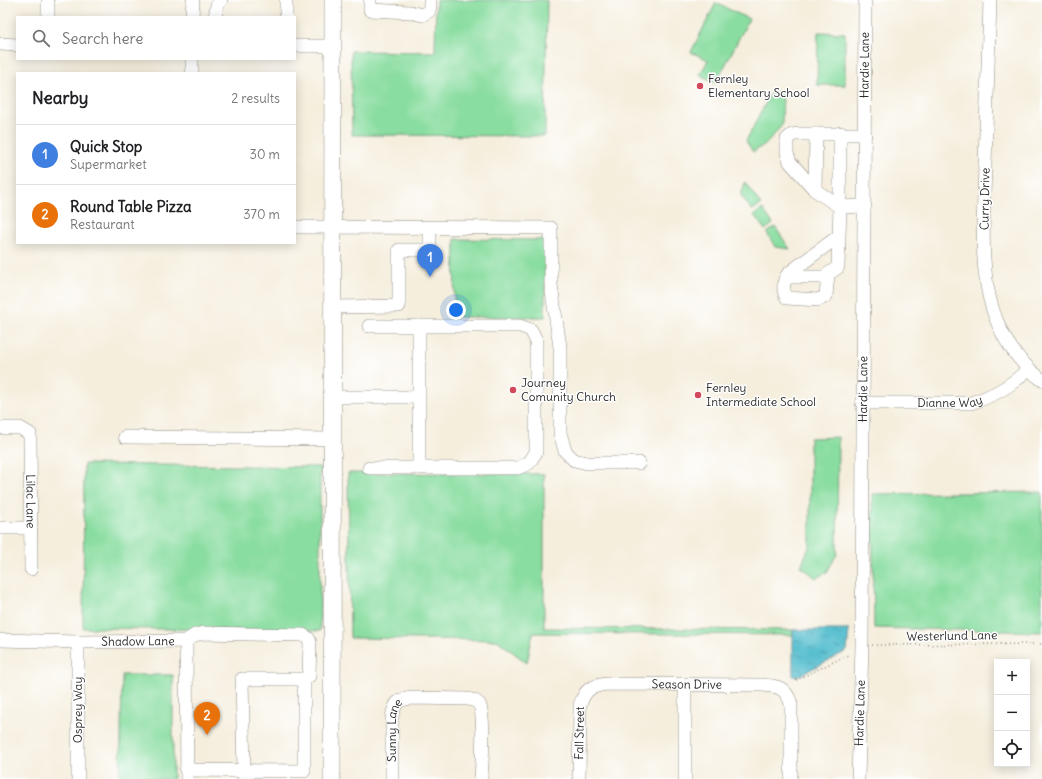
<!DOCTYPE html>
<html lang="en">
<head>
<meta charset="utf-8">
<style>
  :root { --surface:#fff; --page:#f2f2f2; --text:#202124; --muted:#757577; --line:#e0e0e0; --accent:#d1495b }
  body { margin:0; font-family:Delius,sans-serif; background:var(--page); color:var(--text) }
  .controls { position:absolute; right:12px; bottom:12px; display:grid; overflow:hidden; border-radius:0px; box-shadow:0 2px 10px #0003 }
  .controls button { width:36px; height:36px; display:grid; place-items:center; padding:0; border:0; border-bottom:1px solid var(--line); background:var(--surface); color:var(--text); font:20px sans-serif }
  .you { position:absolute; left:456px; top:310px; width:14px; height:14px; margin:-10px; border:3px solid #fff; border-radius:50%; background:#1a73e8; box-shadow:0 0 0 6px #1a73e833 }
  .badge { display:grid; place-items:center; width:26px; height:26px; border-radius:50%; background:var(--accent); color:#fff; font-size:13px; font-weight:700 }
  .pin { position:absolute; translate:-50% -33px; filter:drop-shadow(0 1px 2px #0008) }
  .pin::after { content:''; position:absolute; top:21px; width:14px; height:12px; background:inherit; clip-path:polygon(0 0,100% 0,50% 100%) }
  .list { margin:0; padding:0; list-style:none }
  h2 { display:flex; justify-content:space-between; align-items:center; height:52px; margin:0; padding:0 16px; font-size:17px }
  h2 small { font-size:13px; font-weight:400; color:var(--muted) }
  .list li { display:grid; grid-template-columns:26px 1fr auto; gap:12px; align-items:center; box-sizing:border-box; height:60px; padding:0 16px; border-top:1px solid var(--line) }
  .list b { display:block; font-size:15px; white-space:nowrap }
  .list p { margin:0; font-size:13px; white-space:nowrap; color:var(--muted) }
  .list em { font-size:13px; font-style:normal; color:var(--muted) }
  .icon { flex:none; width:22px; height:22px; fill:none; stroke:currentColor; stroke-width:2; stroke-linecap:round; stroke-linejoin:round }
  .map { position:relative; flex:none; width:1042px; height:779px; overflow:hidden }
  .search { position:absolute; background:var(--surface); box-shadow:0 2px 10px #0003; left:16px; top:16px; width:280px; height:44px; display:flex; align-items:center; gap:10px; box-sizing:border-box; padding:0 14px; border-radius:0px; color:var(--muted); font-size:15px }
  .panel { position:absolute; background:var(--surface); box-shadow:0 2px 10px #0003; left:16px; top:72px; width:280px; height:172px; border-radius:0px }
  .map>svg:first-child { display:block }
  .green { fill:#89dda0; stroke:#5a8466 }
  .water { fill:url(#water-ripples); stroke:#3e747c }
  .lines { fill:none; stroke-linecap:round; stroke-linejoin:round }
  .minor-casing { stroke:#908c84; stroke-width:14 }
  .major-casing { stroke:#908c84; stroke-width:18 }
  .path { stroke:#908c84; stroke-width:1.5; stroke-dasharray:1 3; stroke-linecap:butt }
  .minor { stroke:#fff; stroke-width:13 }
  .major { stroke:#fff; stroke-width:17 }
  .poi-dot { fill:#d1495b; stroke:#fff; stroke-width:1.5 }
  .labels { text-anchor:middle; stroke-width:3; stroke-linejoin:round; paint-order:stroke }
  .street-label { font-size:12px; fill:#2b2b2b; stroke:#fff }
  .poi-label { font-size:12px; fill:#2b2b2b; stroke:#fff; text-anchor:start }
</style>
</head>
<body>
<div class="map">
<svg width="1042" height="779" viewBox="0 0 1042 779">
  <defs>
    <pattern id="water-ripples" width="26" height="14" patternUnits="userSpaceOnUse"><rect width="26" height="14" fill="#52bdce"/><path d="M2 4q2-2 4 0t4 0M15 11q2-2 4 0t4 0" fill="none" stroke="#449aa7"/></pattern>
  </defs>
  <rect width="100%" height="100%" fill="#fff"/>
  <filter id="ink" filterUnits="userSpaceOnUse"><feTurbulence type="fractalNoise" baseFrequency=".025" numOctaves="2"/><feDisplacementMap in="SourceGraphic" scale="8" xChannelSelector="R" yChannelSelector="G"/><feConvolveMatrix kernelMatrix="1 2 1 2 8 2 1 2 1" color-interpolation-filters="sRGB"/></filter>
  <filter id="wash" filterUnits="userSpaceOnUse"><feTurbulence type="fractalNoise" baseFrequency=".012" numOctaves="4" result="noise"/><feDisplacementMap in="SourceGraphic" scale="16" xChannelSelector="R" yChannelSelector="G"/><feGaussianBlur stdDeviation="0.9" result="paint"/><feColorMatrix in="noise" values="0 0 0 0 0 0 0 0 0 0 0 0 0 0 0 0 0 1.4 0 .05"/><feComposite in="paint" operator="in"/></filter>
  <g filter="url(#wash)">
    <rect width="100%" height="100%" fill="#f5eedd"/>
    <path class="green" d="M436,0h111l-2,136 -193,-1 -1,-84 84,1z
      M716,3l33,16 -33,64 -16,-8 8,-15 -17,-8z
      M818,32l27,1v52h-28z
      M772,91h11l-1,34 -14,17 -15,10 -7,-11z
      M745,182l16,23 -9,5 -11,-14z
      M763,209l10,15 -8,6 -11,-15z
      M775,227l15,22 -15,-2 -8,-14z
      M455,239l90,1v77h-91z
      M838,437l-1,117 -10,18 -11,6 -15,-12 9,-21v-107z
      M84,464l236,3v164l-237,-3z
      M348,473l196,1v154l249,2v5l-260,-2 -6,30 -30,-23 -147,-2z
      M1042,492v140l-168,-4 -2,-134z
      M122,675h51v104h-53z"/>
    <path class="water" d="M793,630h56l-2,21 -51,26 -3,-1z"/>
  </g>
  <g filter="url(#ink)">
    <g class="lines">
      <defs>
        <g id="minor">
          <path d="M48,0v17"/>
          <path d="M286,0v17"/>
          <path d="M370,0v10l40,2 12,3 7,-4 1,-5v-6"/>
          <path d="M990,0c-2,55 -3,109 -5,164 -1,52 -8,114 14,162 9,22 24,39 43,54"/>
          <path d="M192,17l1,-17"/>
          <path d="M215,17l2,-12 4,-5"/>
          <path d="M0,44l17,1"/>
          <path d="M295,46h38"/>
          <path d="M192,73v-14"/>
          <path d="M840,133v74l25,-1"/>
          <path d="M815,190l1,-56"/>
          <path d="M295,227l256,1v57l9,62v86l5,18 9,9 13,3h52"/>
          <path d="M839,236l-50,37c-6,6 -7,18 -2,25l31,2 8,-4 2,-22 9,-6 1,-2 2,-59 -25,-17 -25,-28 -3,-9v-14l5,-4 5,-1h68"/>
          <path d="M786,277h41"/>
          <path d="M333,307l66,-1v-56h31v-22"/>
          <path d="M369,326h50"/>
          <path d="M333,397h86v71h99l11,-5 7,-11v-112l-5,-10 -11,-4h-101v71"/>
          <path id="s1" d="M862,403h109c22,-7 41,-17 57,-34"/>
          <path id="s2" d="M0,428h20l10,6 1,135"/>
          <path d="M125,437l208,2"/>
          <path d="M369,468h50"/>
          <path d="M0,528h31"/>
          <path id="s3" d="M0,640l78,2 108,-1 1,138"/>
          <path d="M186,641l9,-6 8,-2 100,2 5,3 2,4 -1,34 -5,3"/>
          <path d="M78,642v137"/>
          <path d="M186,770l118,1v-92h-62l2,92v8"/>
          <path id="s4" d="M392,779v-62c3,-15 6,-18 21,-19l55,1c4,1 8,1 11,5 6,10 3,61 2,75"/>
          <path id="s5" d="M579,779l1,-74c5,-16 11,-19 27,-21l155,1c16,1 24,2 29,19v75"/>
          <path d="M685,779v-94"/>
          <path id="s6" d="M858,779l4,-133 3,-646"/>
        </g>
        <path id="major" d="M332,779l1,-779"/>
      </defs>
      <use href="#minor" class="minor-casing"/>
      <use href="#major" class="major-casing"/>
      <path class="path" d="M872,645l170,-1
        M796,680l54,-26"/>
      <use href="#minor" class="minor"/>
      <use href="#major" class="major"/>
    </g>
  </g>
  <g class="poi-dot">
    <circle cx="700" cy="86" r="4"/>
    <circle cx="513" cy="390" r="4"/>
    <circle cx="698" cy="395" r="4"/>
  </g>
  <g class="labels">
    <g class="street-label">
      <text dy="4" stroke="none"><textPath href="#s6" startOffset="714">Hardie Lane</textPath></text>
      <text transform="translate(985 199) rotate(-89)" y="4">Curry Drive</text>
      <text dy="4" stroke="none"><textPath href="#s6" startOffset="390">Hardie Lane</textPath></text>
      <text dy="4" stroke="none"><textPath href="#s1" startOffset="88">Dianne Way</textPath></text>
      <text dy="4" stroke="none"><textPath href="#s2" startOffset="99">Lilac Lane</textPath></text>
      <text transform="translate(952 636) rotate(-1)" y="4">Westerlund Lane</text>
      <text dy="4" stroke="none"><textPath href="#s3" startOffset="138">Shadow Lane</textPath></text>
      <text dy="4" stroke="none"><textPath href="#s5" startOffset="191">Season Drive</textPath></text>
      <text transform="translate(78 710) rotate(-90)" y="4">Osprey Way</text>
      <text dy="4" stroke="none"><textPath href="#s6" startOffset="66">Hardie Lane</textPath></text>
      <text dy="4" stroke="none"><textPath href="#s4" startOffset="49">Sunny Lane</textPath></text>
      <text dy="4" stroke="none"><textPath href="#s5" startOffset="46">Fall Street</textPath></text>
    </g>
    <g class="poi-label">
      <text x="708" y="83">Fernley<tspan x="708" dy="14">Elementary School</tspan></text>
      <text x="521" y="387">Journey<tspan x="521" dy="14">Comunity Church</tspan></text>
      <text x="706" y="392">Fernley<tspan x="706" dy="14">Intermediate School</tspan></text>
    </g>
  </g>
</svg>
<div class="controls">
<button>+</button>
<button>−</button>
<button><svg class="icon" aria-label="locate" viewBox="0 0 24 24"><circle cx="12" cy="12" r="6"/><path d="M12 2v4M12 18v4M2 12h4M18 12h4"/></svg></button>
</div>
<div class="you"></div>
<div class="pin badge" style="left:430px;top:277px;background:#3f7fe0">1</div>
<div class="pin badge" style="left:207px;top:735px;background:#e8710a">2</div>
<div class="search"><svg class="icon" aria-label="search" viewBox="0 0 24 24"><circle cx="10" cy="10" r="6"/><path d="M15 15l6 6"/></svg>Search here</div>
<section class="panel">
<h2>Nearby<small>2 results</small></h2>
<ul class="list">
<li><span class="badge" style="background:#3f7fe0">1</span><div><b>Quick Stop</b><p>Supermarket</p></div><em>30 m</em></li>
<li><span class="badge" style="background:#e8710a">2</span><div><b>Round Table Pizza</b><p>Restaurant</p></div><em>370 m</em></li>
</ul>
</section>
</div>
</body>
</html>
